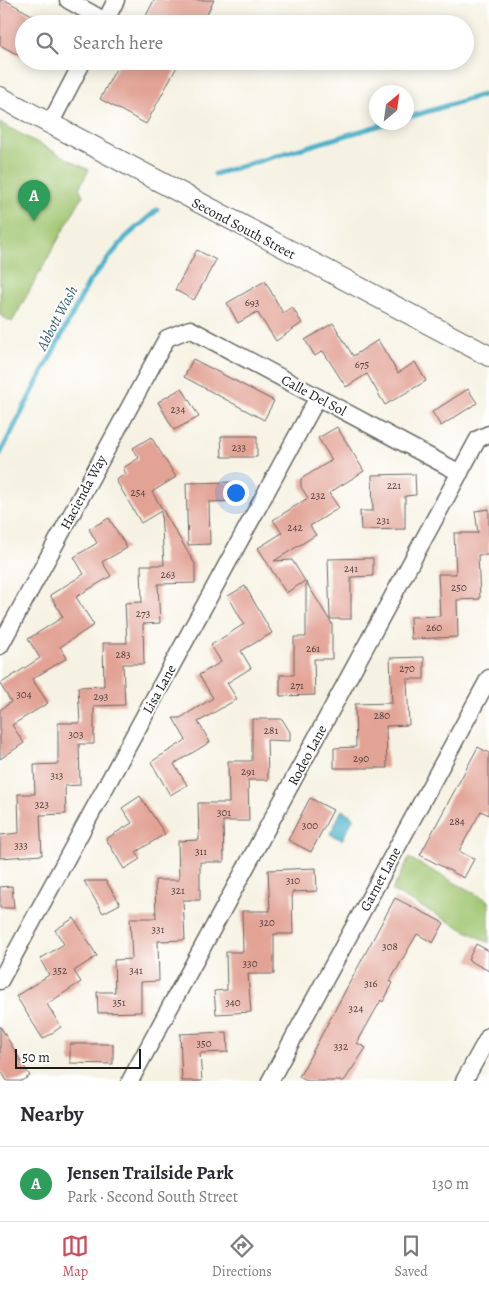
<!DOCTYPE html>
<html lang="en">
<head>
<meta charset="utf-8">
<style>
  :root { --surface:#fff; --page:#f2f2f3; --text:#2b2b33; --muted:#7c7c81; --line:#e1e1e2; --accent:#d1495b }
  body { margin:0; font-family:Alegreya,serif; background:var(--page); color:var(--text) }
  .compass { position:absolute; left:369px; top:85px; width:45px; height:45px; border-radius:50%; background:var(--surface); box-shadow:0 2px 12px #0003; rotate:29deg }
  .scale { position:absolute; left:15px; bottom:12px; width:126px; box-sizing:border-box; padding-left:5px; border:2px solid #1c1c1c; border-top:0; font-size:14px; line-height:18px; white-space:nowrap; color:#1c1c1c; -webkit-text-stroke:4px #fff; paint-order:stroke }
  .you { position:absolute; left:235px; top:492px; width:18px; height:18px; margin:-12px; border:4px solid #fff; border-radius:50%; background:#1a73e8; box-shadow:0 0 0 8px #1a73e833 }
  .badge { display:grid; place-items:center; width:32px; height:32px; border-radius:50%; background:var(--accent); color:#fff; font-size:16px; font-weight:700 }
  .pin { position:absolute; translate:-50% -41px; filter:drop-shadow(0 1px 2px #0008) }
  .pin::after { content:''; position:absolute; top:26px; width:18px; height:15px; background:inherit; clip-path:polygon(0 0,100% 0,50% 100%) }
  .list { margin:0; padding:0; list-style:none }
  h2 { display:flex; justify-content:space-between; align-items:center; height:65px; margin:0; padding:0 20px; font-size:21px }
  h2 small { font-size:16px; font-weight:400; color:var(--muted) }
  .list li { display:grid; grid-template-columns:32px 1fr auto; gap:15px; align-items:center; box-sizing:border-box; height:75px; padding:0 20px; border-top:1px solid var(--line) }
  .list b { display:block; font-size:19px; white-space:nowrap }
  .list p { margin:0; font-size:16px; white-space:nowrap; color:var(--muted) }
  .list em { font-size:16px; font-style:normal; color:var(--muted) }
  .icon { flex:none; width:28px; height:28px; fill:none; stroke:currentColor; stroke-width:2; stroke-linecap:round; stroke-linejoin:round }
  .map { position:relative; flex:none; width:489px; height:1081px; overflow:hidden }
  .search { position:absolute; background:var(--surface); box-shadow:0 2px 12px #0003; left:15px; right:15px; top:15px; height:55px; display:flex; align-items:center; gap:12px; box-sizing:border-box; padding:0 18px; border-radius:28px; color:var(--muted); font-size:19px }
  .sheet { height:140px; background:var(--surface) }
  nav { display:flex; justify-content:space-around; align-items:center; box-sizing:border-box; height:70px; border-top:1px solid var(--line); background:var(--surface); font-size:14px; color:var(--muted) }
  nav a { display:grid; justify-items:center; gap:2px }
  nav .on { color:var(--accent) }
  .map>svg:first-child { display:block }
  .green { fill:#a0c56f; stroke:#5e7046 }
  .water { fill:#4cb3ca; stroke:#346873 }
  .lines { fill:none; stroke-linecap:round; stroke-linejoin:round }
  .stream { stroke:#4cb3ca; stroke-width:5 }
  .building { fill:#e2a395 }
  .minor-casing { stroke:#686762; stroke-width:19 }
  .tertiary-casing { stroke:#686762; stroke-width:22 }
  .minor { stroke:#fff; stroke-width:16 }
  .tertiary { stroke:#fff; stroke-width:20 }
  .labels { text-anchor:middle; stroke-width:4; stroke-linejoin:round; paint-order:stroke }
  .number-label { font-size:11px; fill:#4e3e3a }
  .street-label { font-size:14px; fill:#1c1c1c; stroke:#fff }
  .water-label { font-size:15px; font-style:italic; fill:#32606a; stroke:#fff }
</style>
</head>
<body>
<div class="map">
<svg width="489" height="1081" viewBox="0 0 489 1081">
  <rect width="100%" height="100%" fill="#fff"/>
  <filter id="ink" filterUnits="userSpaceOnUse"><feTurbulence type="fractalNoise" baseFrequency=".02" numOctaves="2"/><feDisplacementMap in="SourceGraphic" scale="10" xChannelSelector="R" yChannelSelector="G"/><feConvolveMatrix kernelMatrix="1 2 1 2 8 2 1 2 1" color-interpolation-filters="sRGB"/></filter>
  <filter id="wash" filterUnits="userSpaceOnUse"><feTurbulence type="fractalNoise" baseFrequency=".0096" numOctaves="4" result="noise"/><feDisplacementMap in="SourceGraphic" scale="20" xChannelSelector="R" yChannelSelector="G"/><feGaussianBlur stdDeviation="1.12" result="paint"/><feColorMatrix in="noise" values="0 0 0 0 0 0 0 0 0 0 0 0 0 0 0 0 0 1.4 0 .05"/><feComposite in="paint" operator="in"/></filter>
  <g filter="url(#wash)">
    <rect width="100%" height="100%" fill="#f6f2e3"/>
    <path class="green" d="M0,123l89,47 -10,18 4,7 -71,127 -12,-7z
      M409,858l80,43v42l-97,-52z"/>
    <path class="water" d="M342,810l12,7 -12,23 -12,-6z"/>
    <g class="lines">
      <path class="stream" d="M406,118l83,-25
        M215,174l176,-52
        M0,454l89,-172 37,-45 31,-27"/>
    </g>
    <g id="blocks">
      <path class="building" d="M0,0h5l43,24h-24v34l-24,-13z
        M154,0h60l-12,24h-60z
        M120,61h60l-34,63 -46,-25z
        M197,250l19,10 -22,40 -19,-10z
        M265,281l18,32 9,-6 10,16 -26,18 -19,-29 -19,11 -11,-20z
        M333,323l20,33 25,-16 20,33 17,-11 11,19 -41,24 -18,-31 -21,13 -23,-36 -8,5 -10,-16z
        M193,359l81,42 -10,19 -80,-43z
        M182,388l17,29 -25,13 -16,-28z
        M468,389l9,14 -36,23 -9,-14z
        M337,427l27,44 -35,22 10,15 -29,18 6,9 -42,26 18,-1 13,21 -19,12 -28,-45 24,-15 -9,-13 35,-22 -7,-11v-8l31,-19 -14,-22z
        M221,436h36v21h-35z
        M151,437l25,40 -24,15 43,72v19l-37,1 2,39 -17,1 1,40h-21l2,41 -31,1v38h-15l1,41 -15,1 1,28 -26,1 2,40 -42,3v-23l19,-2 -1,-39h17l-1,-29 24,-1v-41h22l-2,-36 26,-1 -1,-43h24l-2,-40 17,-1 -1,-37h23l-3,-54 -20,12 -25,-43 10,-6 -3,-6 16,-10 -6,-10z
        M415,474l1,21 -11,1v33l-44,1 -1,-19h13l-1,-36z
        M237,482v19l-28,1 1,42 -22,1 -2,-62z
        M489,509v46h-11l2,44 -23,1 1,37 -47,2 -1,-22 30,-1 -2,-42h18l-2,-41h24l-3,-22z
        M109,518l18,30 -25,14 9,14 -35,21 18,28 -34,22 7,11 -35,21 16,24 -36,22 12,18 -24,16v-49l11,-8 -11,-18 40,-26 -12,-19 35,-22 -13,-22 34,-21 -10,-17 23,-14 -8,-14z
        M373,558v18l-22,1v42h-21l-2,-60z
        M306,582l26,42v35h-18l1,36 -35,1v-21h14v-38h12z
        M245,586l27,47 -31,18 10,17 -24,15 10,16 -39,23 12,20 -36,22 13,21 -17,10 -19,-33 35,-22 -13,-22h7l33,-20 -14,-23 22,-13 -10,-17 33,-21 -16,-28z
        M424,657v22h-17l2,46 -23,1 1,42h-53v-20l22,-1 -1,-43 37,-1 -2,-45z
        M252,719h30l8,13v9l-23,-1 1,40h-20l1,41h-26l1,41h-24v38h-17l2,40 -27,1 1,40 -18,1v30l-43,1 -1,-21h18l-1,-32 18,-1 -2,-41h26l-1,-38h24l-1,-39 21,-1 -1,-37h31l-1,-42h24z
        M478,747l11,6v62l-8,-4 -22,40 15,8 -10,19 -44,-23z
        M140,796l25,38 -29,18 4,7 -16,10 -18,-30 26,-16 -10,-15z
        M310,798l23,12 -22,42 -23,-12z
        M316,868l1,23 -25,1 1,42h-19v40h-26l3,38 -35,2 -2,-23 13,-1 -1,-38h17l-1,-41h28l-2,-41z
        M84,881h22l14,23 -17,9z
        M12,886l2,22h-14v-21z
        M395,898l49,25 -11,20 -16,-9 -27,47 3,2 -10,19 -2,-2 -24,43 9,5 -22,33h-37l-8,-4z
        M74,918l23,38 -23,15 7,11 -34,22 14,23 -18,12 -27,-43 33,-21 -9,-16 24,-15 -9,-14z
        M476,944l13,7v20l-21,-11z
        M0,1026l30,50 -9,5h-14l-7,-12z
        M227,1032l1,20 -28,1 2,28h-20l-2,-47z
        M70,1044h43v20l-43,-1z"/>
    </g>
  </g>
  <g filter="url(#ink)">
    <use href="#blocks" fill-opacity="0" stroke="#686762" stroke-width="1"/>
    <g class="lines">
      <defs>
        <path id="minor" d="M68,0l37,21
          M104,24l12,-24
          M50,124l33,-63
          M0,646l167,-308 23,-9 270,144
          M0,981l318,-584
          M130,1081l348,-642 11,-5
          M270,1081l219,-403
          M464,1081l25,-45"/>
        <path id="tertiary" d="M0,97l489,259"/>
      </defs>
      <use href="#minor" class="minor-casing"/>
      <use href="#tertiary" class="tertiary-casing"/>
      <use href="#minor" class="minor"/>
      <use href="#tertiary" class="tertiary"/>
    </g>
  </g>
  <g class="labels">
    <g class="number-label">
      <text x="252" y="306">693</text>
      <text x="362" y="368">675</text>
      <text x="178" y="413">234</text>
      <text x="239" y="451">233</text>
      <text x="394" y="489">221</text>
      <text x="138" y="496">254</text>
      <text x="318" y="499">232</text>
      <text x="383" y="524">231</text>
      <text x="295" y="531">242</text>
      <text x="351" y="572">241</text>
      <text x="168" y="578">263</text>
      <text x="459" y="591">250</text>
      <text x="143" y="617">273</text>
      <text x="434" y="631">260</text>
      <text x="313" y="652">261</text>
      <text x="123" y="658">283</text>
      <text x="407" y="672">270</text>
      <text x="297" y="689">271</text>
      <text x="24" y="698">304</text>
      <text x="101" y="700">293</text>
      <text x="382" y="719">280</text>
      <text x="271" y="734">281</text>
      <text x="76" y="738">303</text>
      <text x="361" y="762">290</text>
      <text x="248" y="775">291</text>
      <text x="57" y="779">313</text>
      <text x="42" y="808">323</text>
      <text x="224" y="816">301</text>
      <text x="457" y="825">284</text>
      <text x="310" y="829">300</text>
      <text x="21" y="849">333</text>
      <text x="201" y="855">311</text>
      <text x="293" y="884">310</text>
      <text x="178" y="894">321</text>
      <text x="267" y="926">320</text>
      <text x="158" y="933">331</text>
      <text x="390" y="950">308</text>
      <text x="250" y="967">330</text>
      <text x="60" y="974">352</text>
      <text x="136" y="974">341</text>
      <text x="371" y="987">316</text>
      <text x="119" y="1006">351</text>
      <text x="233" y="1006">340</text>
      <text x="356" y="1012">324</text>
      <text x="204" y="1047">350</text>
      <text x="341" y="1050">332</text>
    </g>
    <g class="street-label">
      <text transform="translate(244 228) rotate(28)" y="5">Second South Street</text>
      <text transform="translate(314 395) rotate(28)" y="5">Calle Del Sol</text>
      <text transform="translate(83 492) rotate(-62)" y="5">Hacienda Way</text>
      <text transform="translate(159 689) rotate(-61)" y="5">Lisa Lane</text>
      <text transform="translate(307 755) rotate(-62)" y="5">Rodeo Lane</text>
      <text transform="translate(380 879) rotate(-62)" y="5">Garnet Lane</text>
    </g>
    <g class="water-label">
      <text transform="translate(57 318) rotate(-62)" y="5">Abbott Wash</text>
    </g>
  </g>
</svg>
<svg class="compass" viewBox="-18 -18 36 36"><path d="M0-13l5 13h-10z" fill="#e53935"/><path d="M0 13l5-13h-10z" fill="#7c7c81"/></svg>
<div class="scale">50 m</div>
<div class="you"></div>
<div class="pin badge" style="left:34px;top:221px;background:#2e9e5b">A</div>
<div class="search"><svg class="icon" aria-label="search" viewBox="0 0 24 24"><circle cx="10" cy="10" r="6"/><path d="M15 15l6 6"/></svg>Search here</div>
</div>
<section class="sheet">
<h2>Nearby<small></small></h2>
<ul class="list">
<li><span class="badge" style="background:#2e9e5b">A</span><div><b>Jensen Trailside Park</b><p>Park · Second South Street</p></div><em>130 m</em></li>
</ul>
</section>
<nav>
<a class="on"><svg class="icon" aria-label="map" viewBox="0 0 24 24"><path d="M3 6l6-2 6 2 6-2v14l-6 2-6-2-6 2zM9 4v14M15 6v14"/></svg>Map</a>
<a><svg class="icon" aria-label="directions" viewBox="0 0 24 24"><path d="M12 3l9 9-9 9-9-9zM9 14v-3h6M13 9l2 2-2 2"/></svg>Directions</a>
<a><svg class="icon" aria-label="saved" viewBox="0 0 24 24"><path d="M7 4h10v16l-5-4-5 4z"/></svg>Saved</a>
</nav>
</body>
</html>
